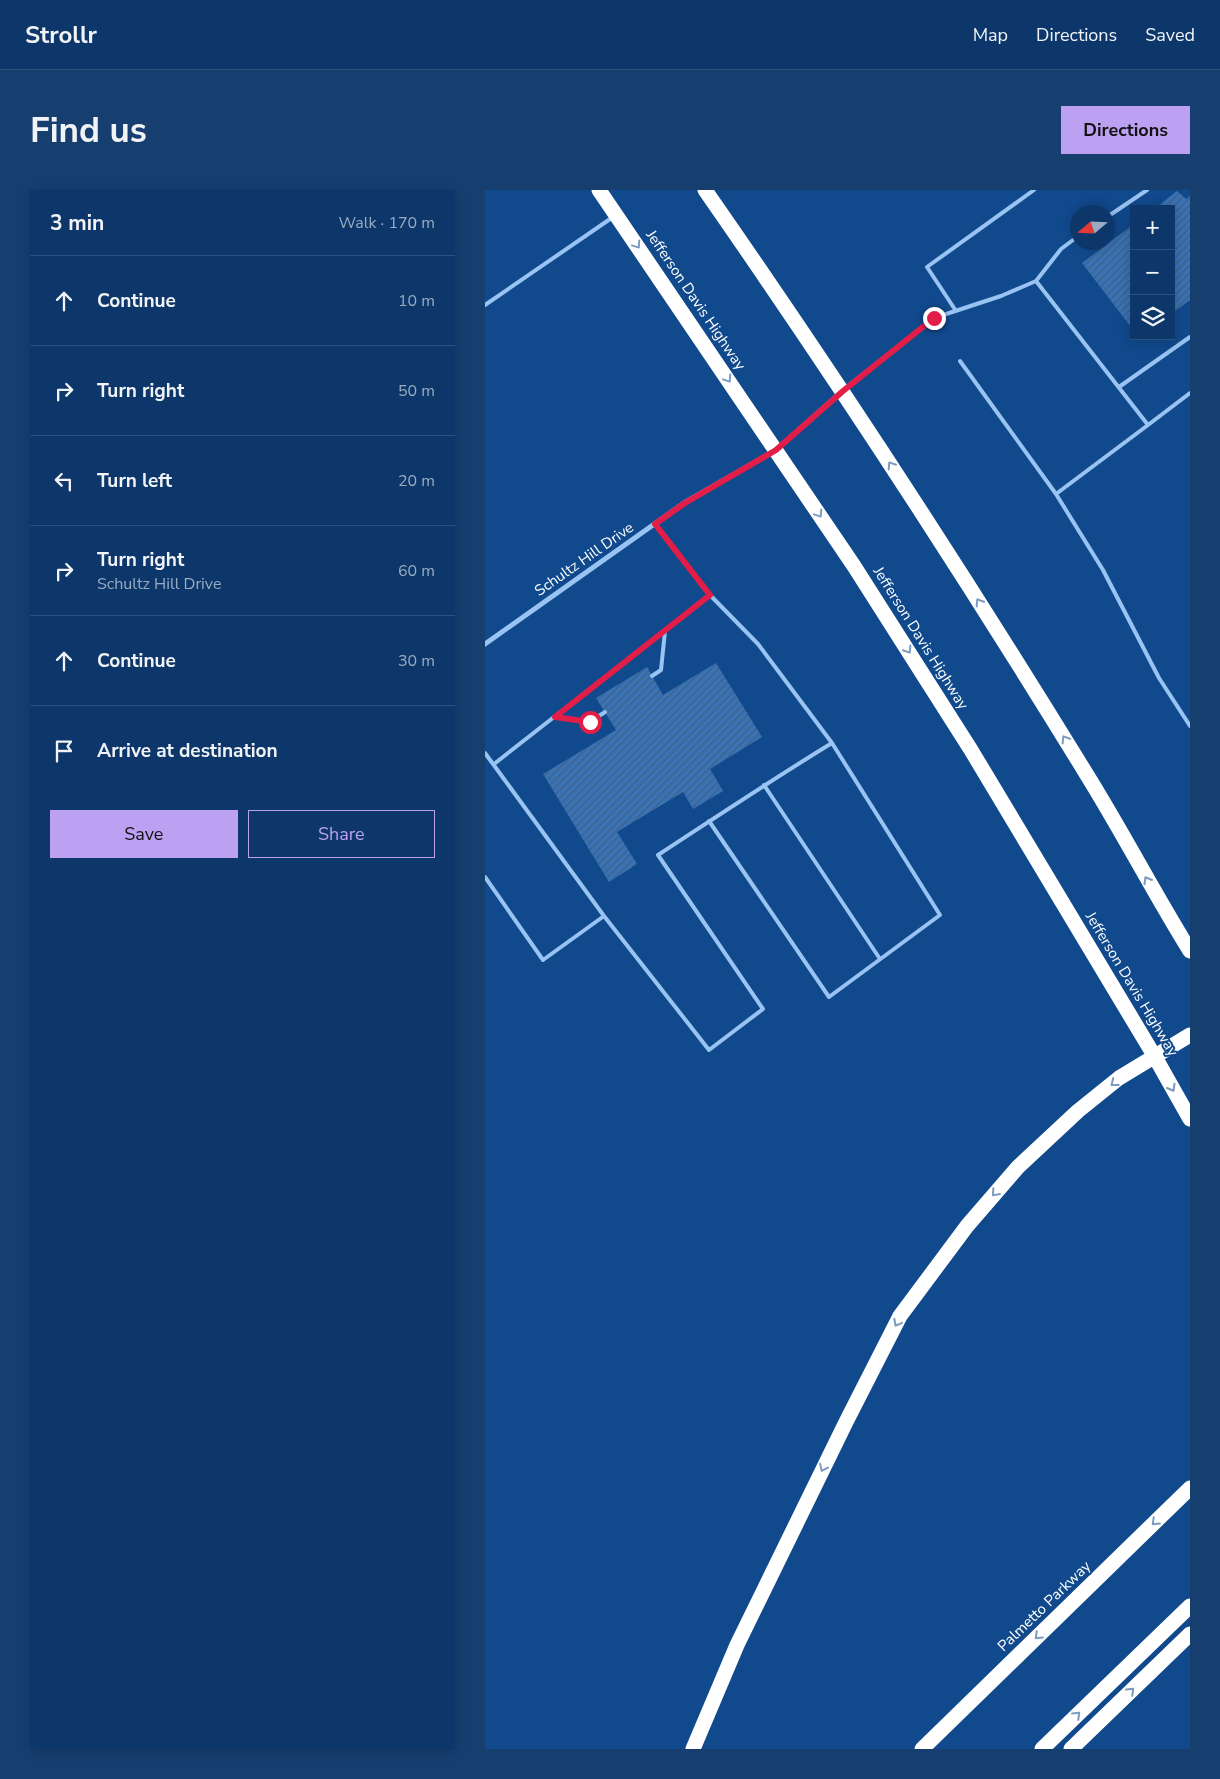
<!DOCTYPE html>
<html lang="en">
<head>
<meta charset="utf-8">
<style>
  :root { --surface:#0d376a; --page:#163f70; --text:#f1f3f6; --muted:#9aacc1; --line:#2d517e; --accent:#bca0f2 }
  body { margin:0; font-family:"Nunito Sans",sans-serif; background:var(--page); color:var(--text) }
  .controls { position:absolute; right:15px; top:15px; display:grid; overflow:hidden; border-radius:0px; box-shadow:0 2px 12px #0003 }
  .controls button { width:45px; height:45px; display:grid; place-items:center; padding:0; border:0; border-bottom:1px solid var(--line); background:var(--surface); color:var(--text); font:25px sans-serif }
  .compass { position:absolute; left:585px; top:15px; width:45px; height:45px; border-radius:50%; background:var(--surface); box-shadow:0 2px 12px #0003; rotate:251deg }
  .stop { position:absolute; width:15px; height:15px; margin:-11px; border:4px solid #e11d48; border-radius:50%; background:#fff }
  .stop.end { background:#e11d48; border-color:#fff; box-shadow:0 1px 5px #0008 }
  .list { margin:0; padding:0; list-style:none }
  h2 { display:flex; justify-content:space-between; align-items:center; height:65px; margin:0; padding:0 20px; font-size:21px }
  h2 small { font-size:16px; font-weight:400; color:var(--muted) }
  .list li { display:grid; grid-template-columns:32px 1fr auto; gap:15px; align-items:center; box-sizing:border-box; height:90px; padding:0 20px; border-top:1px solid var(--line) }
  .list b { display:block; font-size:19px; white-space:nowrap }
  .list p { margin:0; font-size:16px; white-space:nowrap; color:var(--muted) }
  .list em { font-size:16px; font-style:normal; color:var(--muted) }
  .actions { display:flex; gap:10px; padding:15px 20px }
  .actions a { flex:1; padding:11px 0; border:1px solid var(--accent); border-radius:0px; text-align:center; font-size:18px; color:var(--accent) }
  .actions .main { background:var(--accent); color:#111 }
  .icon { flex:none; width:28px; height:28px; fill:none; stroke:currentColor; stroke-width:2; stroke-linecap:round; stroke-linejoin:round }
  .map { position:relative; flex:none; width:705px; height:1559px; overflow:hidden; border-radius:0px }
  header { display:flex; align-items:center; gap:30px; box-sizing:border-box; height:70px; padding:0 25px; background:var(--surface); border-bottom:1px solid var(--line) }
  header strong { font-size:24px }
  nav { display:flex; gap:28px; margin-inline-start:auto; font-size:18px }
  .intro { display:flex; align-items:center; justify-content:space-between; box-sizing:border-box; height:120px; padding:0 30px }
  h1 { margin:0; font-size:35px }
  .button { padding:12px 22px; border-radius:0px; background:var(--accent); color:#111; font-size:18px; font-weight:700 }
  main { display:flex; gap:30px; padding:0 30px }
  aside { flex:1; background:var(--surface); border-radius:0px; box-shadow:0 2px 12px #0003 }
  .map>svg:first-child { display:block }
  .building { fill:url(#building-hatch) }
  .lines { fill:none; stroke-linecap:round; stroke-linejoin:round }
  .lane { stroke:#99c3f2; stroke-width:4 }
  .street { stroke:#99c3f2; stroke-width:5 }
  .highway { stroke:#fff; stroke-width:15 }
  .oneway { stroke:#7c9bc0 }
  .route { stroke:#e11d48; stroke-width:6 }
  .labels { text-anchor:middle; stroke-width:4; stroke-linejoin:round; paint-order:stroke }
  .street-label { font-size:15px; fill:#fff; stroke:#11498d }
</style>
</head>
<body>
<header>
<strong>Strollr</strong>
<nav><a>Map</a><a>Directions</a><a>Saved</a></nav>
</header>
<div class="intro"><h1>Find us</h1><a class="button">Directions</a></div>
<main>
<aside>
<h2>3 min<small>Walk · 170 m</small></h2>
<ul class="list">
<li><svg class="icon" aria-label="ahead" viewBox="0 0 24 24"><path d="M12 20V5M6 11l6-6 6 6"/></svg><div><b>Continue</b></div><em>10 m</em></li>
<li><svg class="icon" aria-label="right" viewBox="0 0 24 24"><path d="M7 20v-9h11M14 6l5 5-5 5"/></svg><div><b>Turn right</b></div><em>50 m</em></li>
<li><svg class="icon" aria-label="left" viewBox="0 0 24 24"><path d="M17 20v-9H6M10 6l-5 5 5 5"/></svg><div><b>Turn left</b></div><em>20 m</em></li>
<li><svg class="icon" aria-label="right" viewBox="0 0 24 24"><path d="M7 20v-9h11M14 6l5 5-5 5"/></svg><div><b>Turn right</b><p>Schultz Hill Drive</p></div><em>60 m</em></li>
<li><svg class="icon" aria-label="ahead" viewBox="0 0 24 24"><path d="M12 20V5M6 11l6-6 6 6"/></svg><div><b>Continue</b></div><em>30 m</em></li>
<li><svg class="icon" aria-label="arrive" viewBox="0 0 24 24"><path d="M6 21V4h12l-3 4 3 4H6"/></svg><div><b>Arrive at destination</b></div></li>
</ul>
<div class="actions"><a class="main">Save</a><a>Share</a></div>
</aside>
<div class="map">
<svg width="705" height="1559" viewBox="0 0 705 1559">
  <defs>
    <pattern id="building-hatch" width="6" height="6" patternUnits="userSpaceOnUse" patternTransform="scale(1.25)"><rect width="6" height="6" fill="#3973b7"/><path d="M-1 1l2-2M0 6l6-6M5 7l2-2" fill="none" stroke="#435e7c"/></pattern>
  </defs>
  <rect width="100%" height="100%" fill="#11498d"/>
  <path class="building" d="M692,1l9,8 4,-3v104l-19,14v-105h-17z
    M649,34v107l-52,-68z
    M231,473l46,74 -52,32 13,22 -30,18 -10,-17 -66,40 20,32 -28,18 -66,-108 73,-44 -20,-32 51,-31 16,28z"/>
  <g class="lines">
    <path class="lane" d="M622,27l40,-27
      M551,91l25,-32 16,-12
      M0,115l128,-88
      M471,121l-29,-44 107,-77
      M475,171l96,133
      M634,197l71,-50
      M359,199l90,-71 67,-22 35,-15 112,144 42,-32
      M663,235l-92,69 47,76 56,108 31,48
      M225,405l48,49 74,99
      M167,486l9,-6 4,-39
      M70,527l35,5 15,-10
      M0,563l119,163 105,134 54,-41 -105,-154c58,-38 115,-76 174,-112l108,172 -111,82 -120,-176
      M9,574l216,-169 -55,-71
      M279,595l116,174
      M0,687l58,83 61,-44"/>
    <path class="street" d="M0,454l199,-141 92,-53 64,-57"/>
    <path class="highway" d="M114,0l255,376 117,184 184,307 35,62
      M220,0c133,191 260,386 382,585 36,58 67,118 103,176
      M208,1559l44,-104 109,-223 54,-106 67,-90 51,-59 60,-56 41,-33 71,-43
      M437,1559l268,-261
      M557,1559l148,-143
      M586,1559l119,-115"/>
  </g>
  <defs><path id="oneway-chevron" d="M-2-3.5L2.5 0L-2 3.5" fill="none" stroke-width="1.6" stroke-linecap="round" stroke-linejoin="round" transform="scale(1.25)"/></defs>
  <g class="oneway">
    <use href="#oneway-chevron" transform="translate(152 55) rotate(56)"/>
    <use href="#oneway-chevron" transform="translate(243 189) rotate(56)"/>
    <use href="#oneway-chevron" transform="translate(406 275) rotate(-123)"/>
    <use href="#oneway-chevron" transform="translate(334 324) rotate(56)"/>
    <use href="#oneway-chevron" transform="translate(494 412) rotate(-122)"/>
    <use href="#oneway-chevron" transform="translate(423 460) rotate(58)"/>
    <use href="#oneway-chevron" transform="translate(580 549) rotate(-122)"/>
    <use href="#oneway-chevron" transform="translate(662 690) rotate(-120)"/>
    <use href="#oneway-chevron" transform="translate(629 893) rotate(142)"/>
    <use href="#oneway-chevron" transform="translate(687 898) rotate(60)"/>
    <use href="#oneway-chevron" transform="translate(510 1003) rotate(131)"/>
    <use href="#oneway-chevron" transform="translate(412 1133) rotate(118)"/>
    <use href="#oneway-chevron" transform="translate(338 1278) rotate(116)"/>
    <use href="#oneway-chevron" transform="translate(670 1332) rotate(136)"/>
    <use href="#oneway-chevron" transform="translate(553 1446) rotate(136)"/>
    <use href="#oneway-chevron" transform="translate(646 1501) rotate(-44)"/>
    <use href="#oneway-chevron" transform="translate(592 1525) rotate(-44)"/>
  </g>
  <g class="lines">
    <path class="route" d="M105,532l-35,-5 155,-122 -55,-71 30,-21 91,-53 67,-59 91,-73"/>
  </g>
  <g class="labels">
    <g class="street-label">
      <text transform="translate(211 110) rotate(56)" y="5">Jefferson Davis Highway</text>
      <text transform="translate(99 369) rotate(-35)" y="5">Schultz Hill Drive</text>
      <text transform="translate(436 448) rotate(58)" y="5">Jefferson Davis Highway</text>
      <text transform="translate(647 794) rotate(59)" y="5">Jefferson Davis Highway</text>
      <text transform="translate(559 1416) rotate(-44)" y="5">Palmetto Parkway</text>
    </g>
  </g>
</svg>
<div class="controls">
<button>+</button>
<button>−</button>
<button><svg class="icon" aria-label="layers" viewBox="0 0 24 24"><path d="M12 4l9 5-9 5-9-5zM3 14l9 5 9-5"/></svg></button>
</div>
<svg class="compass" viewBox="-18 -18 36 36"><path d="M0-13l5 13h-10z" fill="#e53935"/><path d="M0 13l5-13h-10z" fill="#9aacc1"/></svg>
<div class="stop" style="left:105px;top:532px"></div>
<div class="stop end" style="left:449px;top:128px"></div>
</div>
</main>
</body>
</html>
